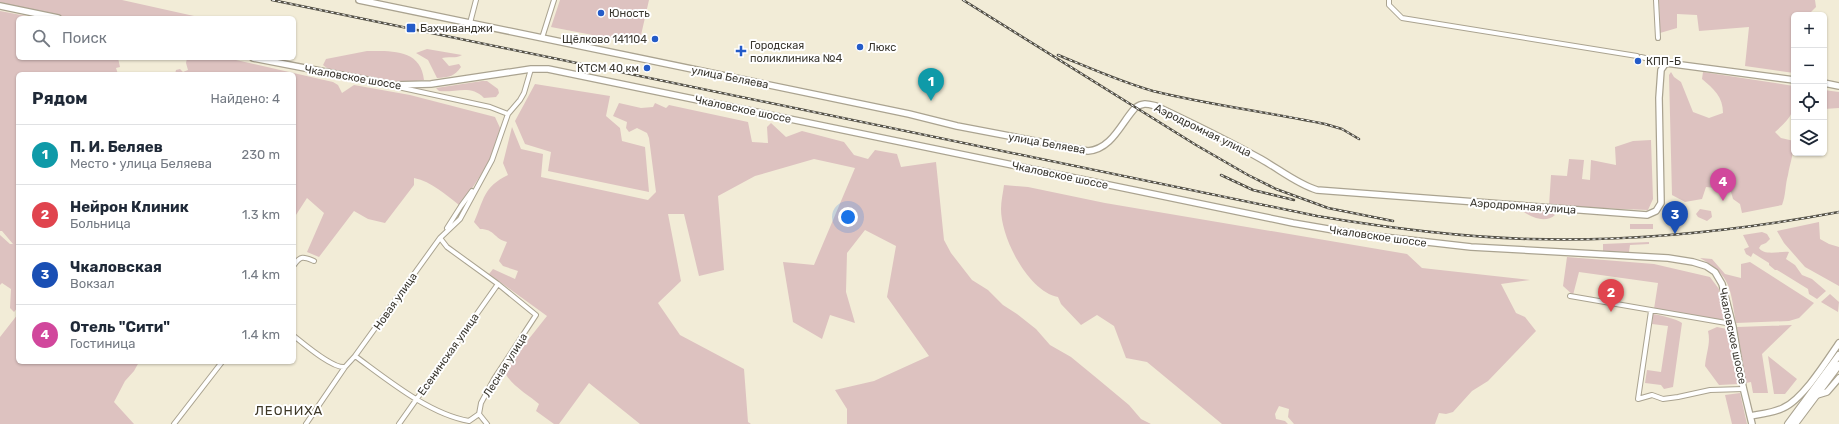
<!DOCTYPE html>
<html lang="ru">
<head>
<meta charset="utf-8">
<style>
  :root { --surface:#fff; --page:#f2f2f3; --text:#1f2937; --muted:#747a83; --line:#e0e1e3; --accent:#b45309 }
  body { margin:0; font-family:Rubik,sans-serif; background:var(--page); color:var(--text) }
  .controls { position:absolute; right:12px; top:12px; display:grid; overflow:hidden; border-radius:6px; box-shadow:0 1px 3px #0004 }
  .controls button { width:36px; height:36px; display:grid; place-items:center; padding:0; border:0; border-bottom:1px solid var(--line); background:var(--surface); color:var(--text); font:20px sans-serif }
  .you { position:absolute; left:848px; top:217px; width:14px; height:14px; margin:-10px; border:3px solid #fff; border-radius:50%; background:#1a73e8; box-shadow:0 0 0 6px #1a73e833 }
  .badge { display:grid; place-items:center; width:26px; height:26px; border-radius:50%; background:var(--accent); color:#fff; font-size:13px; font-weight:700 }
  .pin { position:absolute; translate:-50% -33px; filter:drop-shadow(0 1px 2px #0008) }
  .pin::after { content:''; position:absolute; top:21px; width:14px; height:12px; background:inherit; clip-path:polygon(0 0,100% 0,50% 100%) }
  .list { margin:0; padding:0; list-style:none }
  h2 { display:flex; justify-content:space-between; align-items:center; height:52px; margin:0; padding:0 16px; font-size:17px }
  h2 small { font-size:13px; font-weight:400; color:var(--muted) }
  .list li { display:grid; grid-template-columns:26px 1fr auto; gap:12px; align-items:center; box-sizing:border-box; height:60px; padding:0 16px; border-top:1px solid var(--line) }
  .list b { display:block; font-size:15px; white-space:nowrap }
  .list p { margin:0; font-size:13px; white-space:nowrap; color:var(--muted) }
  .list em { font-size:13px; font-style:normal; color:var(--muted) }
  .icon { flex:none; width:22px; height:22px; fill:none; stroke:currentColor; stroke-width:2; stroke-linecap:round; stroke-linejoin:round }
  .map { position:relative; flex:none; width:1839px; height:424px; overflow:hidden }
  .search { position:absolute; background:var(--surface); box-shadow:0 1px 3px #0004; left:16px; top:16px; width:280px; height:44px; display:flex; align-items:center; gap:10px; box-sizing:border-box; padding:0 14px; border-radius:6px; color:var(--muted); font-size:15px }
  .panel { position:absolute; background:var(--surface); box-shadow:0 1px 3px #0004; left:16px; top:72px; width:280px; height:292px; border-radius:6px }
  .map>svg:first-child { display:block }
  .green { fill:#ddc2c0 }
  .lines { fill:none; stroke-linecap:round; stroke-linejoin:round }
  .street-casing { stroke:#aaa390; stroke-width:6 }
  .secondary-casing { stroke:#aaa390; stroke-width:8 }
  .primary-casing { stroke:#aaa390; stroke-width:8 }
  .street { stroke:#fff; stroke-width:4 }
  .secondary { stroke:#fff; stroke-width:5.5 }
  .primary { stroke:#fff; stroke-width:6 }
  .rail-casing { stroke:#535046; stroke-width:2.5 }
  .rail { stroke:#fff; stroke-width:1; stroke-dasharray:3; stroke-linecap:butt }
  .poi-dot { fill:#245bc8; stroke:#fff; stroke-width:1.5 }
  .labels { text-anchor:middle; stroke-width:4; stroke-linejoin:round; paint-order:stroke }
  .poi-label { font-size:11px; fill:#3a372f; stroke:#fff; text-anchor:start }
  .street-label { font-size:11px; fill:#3a372f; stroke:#fff }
  .quarter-label { font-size:13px; letter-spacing:1px; fill:#3f3928; stroke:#fff }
</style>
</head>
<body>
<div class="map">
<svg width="1839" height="424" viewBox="0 0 1839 424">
  <rect width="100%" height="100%" fill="#f2ecd7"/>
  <path class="green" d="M0,0h122l81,18h-134l-69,-15z
    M560,0h89l-10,44 -88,-17z
    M1659,0h156l1,7 -8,8h-14v58l-49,-7 4,-39 -50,4 -2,-16 -20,-1v14l-17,5z
    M0,11l37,7h-19v40h100l2,9 -4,1 2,6h-100v233l-4,5 -4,-4 1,-19 -9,-6 -2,2v-50l10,9h3l-11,-13h-2z
    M427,49l35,6c-7,4 -13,1 -20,3l7,8 10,-2 2,3c-7,10 -12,10 -24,11l-9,-18 -12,-7z
    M367,51c25,0 54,-2 57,29l-24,3 -72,-14 -5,-4 3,-6z
    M187,58h40l106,24 5,3 4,8 12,-8 56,10 85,22 6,13 -10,29 -18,28 -14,18c-14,-11 -27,-23 -45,-27v7l-29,38 -17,-4 -14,-8 -35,46 -12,-5 17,-39 -17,-15 -13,20v-144h-119l1,-4 4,-1 3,3 5,-2 -2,-7z
    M1671,72l3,5 7,5 12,30 16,6 14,-5c0,-16 -9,-24 -21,-34l1,-7 91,14c0,26 1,28 -19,46l6,6 13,3c0,12 -4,22 -6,34 -3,10 -2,20 -6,30l-40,8 -2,-9 -7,-5 -2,-7 -6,-3 -19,-2 -4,12 -17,3 -13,-7 -3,-120z
    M482,81h5l11,8 1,4 -3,4 -12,1c-13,-14 -29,-5 -45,-7l-3,-3z
    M535,84l75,12 -4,20 14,12 2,13 23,6 4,45 -101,-21 3,-19 -26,-8 -10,-23z
    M1824,90l15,2v16l-15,1z
    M619,103l22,5 12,-1 2,-4 11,5 3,-3 79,17 4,20 16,1 -1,-16 4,-4 15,14 16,-6 42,11 10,13 14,4 7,-9 22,4 4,13 35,-5 8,78 7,13 21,27 16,10 15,15 14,9 19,15 14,16 21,12 28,23 30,25 12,14 10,5h-304v-15l-12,-19 39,-9 55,-25 -42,-59 9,-51 -31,-16 -18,23 -1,39 9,31 -25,-8 -8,24 -29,-17 -10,-60 31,3 41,-97 -41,-9 -59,17 -37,20 6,74 -25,6 -15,-62h-16l13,67 -23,22 22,32 64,34 4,53 3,2h-111l-51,-41 -30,41h-5l-18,-13 3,-7c-9,-8 -35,-23 -34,-35l42,-53 -58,-42 4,-5 22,10 3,-8 -15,-5 -4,-5 8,-19c-13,-3 -12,-13 -27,-13l-6,-7c10,-22 9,-35 34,-47l-5,-12 9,-36 9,22 22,5 -2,23 107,23 8,-8 -7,-54 -2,-5 -10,-5 -8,4 -3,-4 1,-6 -14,-6z
    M1651,140l2,59 -5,11 -99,-4 2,-31 16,1 2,-17 15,1 -2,19 8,1 1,-20 25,5 -1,-18 18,-6z
    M1004,185l24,2 77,16 302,51 15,14 108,12 -29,4 15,29 9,4 11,14 -48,50 -16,10 -19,21 -7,2 -7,-1 -4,11h-141l-6,-7 1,-8 -10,-3 -4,8 1,5 9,2 3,3h-66l-75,-62 -21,-4 -12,-32 -17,-11 -16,10 -20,-21 -3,-7c-30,-6 -57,-59 -57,-88 0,-8 2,-16 3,-24z
    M1524,209l28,3 3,3c-9,8 -22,3 -31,-3z
    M1700,209l11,2 1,6 -5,4 -9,-4 -2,-3z
    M1819,222l1,17 9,5 10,3v39l-34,-19 -21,-24 -7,-12z
    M1630,224h23v5h-23z
    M1762,232l5,2 3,5 -4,4 -5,2 -2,3c5,8 21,3 30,4l-3,7 9,6 7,10 10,4 14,12 -9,8 -8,-5 -1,-5 -31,-19h-2l-6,-5v-2l-16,-10 -2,4 -5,-3 -2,-5 5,-2 -6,-12z
    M1649,242v2l-19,1 -1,7 -26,-1v-7z
    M1567,257l87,7 56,13 9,12 6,32 -71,-12 4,-26 -79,-11 -6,23 -10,-9z
    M1700,258l12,1 13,15 16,4v-14l9,-2 64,41 -15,15 -10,3 -53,2c-6,-34 -4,-47 -36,-65z
    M1830,294l9,8 -1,10 -17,-10z
    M18,314v48h121l-5,9 -9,10 -11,21 20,22h-134v-87z
    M1653,314c7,1 24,5 29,9l-9,64 -9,2 -3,-4 -16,-2 2,-13 14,2 7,-46 -16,-2z
    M1792,325l-30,29 6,39h-15l-2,-11 -5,1 -9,-56z
    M1717,327l10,2 3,3 9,52 -20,1 -14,-19c1,-13 6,-23 3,-35z
    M1768,356l29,23 -12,15h-11z
    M1740,393l7,31h-15l-7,-29z"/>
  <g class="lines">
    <defs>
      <path id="street" d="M1389,0v5l13,13 235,38
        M1656,0l2,38
        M470,23l6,-23
        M542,38l12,-38
        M1641,57l25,6
        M398,87l92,20 18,7
        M447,228l14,-22 11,-15
        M440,238l7,9 51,37 38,31 -42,64 -13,24 -2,11
        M294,265c7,-10 10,-8 20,-4
        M1570,296l162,28
        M1651,311l-13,88 14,-4 11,4 15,-2 32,-7 34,-1
        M294,336c10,8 39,33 51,31
        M355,356c33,24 74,58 114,65l10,-7
        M479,414l8,10
        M174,424l48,-62
        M306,424l39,-57 10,-11 85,-118 20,-19 32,-59 16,-46 12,-14 4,-7 7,-24
        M399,424l99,-140"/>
      <path id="secondary" d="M359,0l550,114 48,12 131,25c24,-2 33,-28 47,-43 8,-6 13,-4 21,-2 36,17 71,34 105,53 18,10 36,25 56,31l330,25 9,-4 5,-8 -2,-105 2,-28 5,-7 128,17
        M0,6l58,12
        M253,58l140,27 38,-1 100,-15h17l745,154 64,11 114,13 197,11 25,4 13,4 9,6 7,12 11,43 10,60 9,37
        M1824,83l15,3
        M1817,395l10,-3 12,-14
        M1750,416c11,-2 23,-3 33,-8 20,-9 43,-46 56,-65"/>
      <path id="primary" d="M1788,424l51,-69
        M1795,424l44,-59"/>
    </defs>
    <use href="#street" class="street-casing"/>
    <use href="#secondary" class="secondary-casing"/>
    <use href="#primary" class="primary-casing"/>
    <use href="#street" class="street"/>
    <use href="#secondary" class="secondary"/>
    <use href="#primary" class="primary"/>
    <defs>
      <path id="rail" d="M272,0l1045,216c71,12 142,21 213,23 104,3 207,-8 309,-27
        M963,0l233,145 52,30 28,14 52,19 65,13
        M1058,55c32,13 63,27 95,36 56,14 115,21 172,33l17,5 17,10
        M1221,175l32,15 41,10"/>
    </defs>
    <use href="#rail" class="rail-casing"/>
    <use href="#rail" class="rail"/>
  </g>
  <g class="poi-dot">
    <circle cx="601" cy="13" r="4"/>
    <rect x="406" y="23" width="10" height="10" rx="2"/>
    <circle cx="655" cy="39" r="4"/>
    <circle cx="860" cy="47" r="4"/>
    <path d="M739 45h4v4h4v4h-4v4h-4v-4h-4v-4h4z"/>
    <circle cx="1638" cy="61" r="4"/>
    <circle cx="647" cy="68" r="4"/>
  </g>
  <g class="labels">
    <g class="poi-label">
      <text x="609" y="17">Юность</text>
      <text x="420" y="32">Бахчиванджи</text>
      <text x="647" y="43" text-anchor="end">Щёлково 141104</text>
      <text x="750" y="49">Городская<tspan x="750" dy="13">поликлиника №4</tspan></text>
      <text x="868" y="51">Люкс</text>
      <text x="1646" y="65">КПП-Б</text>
      <text x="639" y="72" text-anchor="end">КТСМ 40 км</text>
    </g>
    <g class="street-label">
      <text transform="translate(353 77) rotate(10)" y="4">Чкаловское шоссе</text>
      <text transform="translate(730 77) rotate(11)" y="4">улица Беляева</text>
      <text transform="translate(743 109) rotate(12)" y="4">Чкаловское шоссе</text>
      <text transform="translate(1203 130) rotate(26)" y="4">Аэродромная улица</text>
      <text transform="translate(1047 143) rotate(10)" y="4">улица Беляева</text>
      <text transform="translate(1060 175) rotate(12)" y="4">Чкаловское шоссе</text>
      <text transform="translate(1523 206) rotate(4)" y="4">Аэродромная улица</text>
      <text transform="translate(1378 236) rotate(8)" y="4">Чкаловское шоссе</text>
      <text transform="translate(395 301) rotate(-55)" y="4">Новая улица</text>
      <text transform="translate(1733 336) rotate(78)" y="4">Чкаловское шоссе</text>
      <text transform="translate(448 354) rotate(-55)" y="4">Есенинская улица</text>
      <text transform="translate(505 365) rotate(-58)" y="4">Лесная улица</text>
    </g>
    <g class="quarter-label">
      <text x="289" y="415">ЛЕОНИХА</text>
    </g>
  </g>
</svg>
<div class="controls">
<button>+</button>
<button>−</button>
<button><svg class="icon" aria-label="locate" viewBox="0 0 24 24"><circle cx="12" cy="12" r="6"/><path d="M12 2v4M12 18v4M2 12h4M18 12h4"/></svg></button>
<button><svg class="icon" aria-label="layers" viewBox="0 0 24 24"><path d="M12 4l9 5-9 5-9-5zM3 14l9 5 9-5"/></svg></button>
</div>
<div class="you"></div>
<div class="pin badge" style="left:931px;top:101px;background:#0f9aa8">1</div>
<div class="pin badge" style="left:1611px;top:312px;background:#e0444e">2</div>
<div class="pin badge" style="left:1675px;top:234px;background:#1a4fb4">3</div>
<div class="pin badge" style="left:1723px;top:201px;background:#d1479c">4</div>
<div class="search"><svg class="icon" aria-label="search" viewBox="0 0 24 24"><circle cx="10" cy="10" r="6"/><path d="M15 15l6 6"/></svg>Поиск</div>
<section class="panel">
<h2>Рядом<small>Найдено: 4</small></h2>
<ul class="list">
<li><span class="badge" style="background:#0f9aa8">1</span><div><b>П. И. Беляев</b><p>Место · улица Беляева</p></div><em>230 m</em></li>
<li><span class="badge" style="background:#e0444e">2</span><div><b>Нейрон Клиник</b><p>Больница</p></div><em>1.3 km</em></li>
<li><span class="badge" style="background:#1a4fb4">3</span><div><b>Чкаловская</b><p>Вокзал</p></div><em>1.4 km</em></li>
<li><span class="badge" style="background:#d1479c">4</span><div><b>Отель &quot;Сити&quot;</b><p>Гостиница</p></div><em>1.4 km</em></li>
</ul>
</section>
</div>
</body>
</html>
